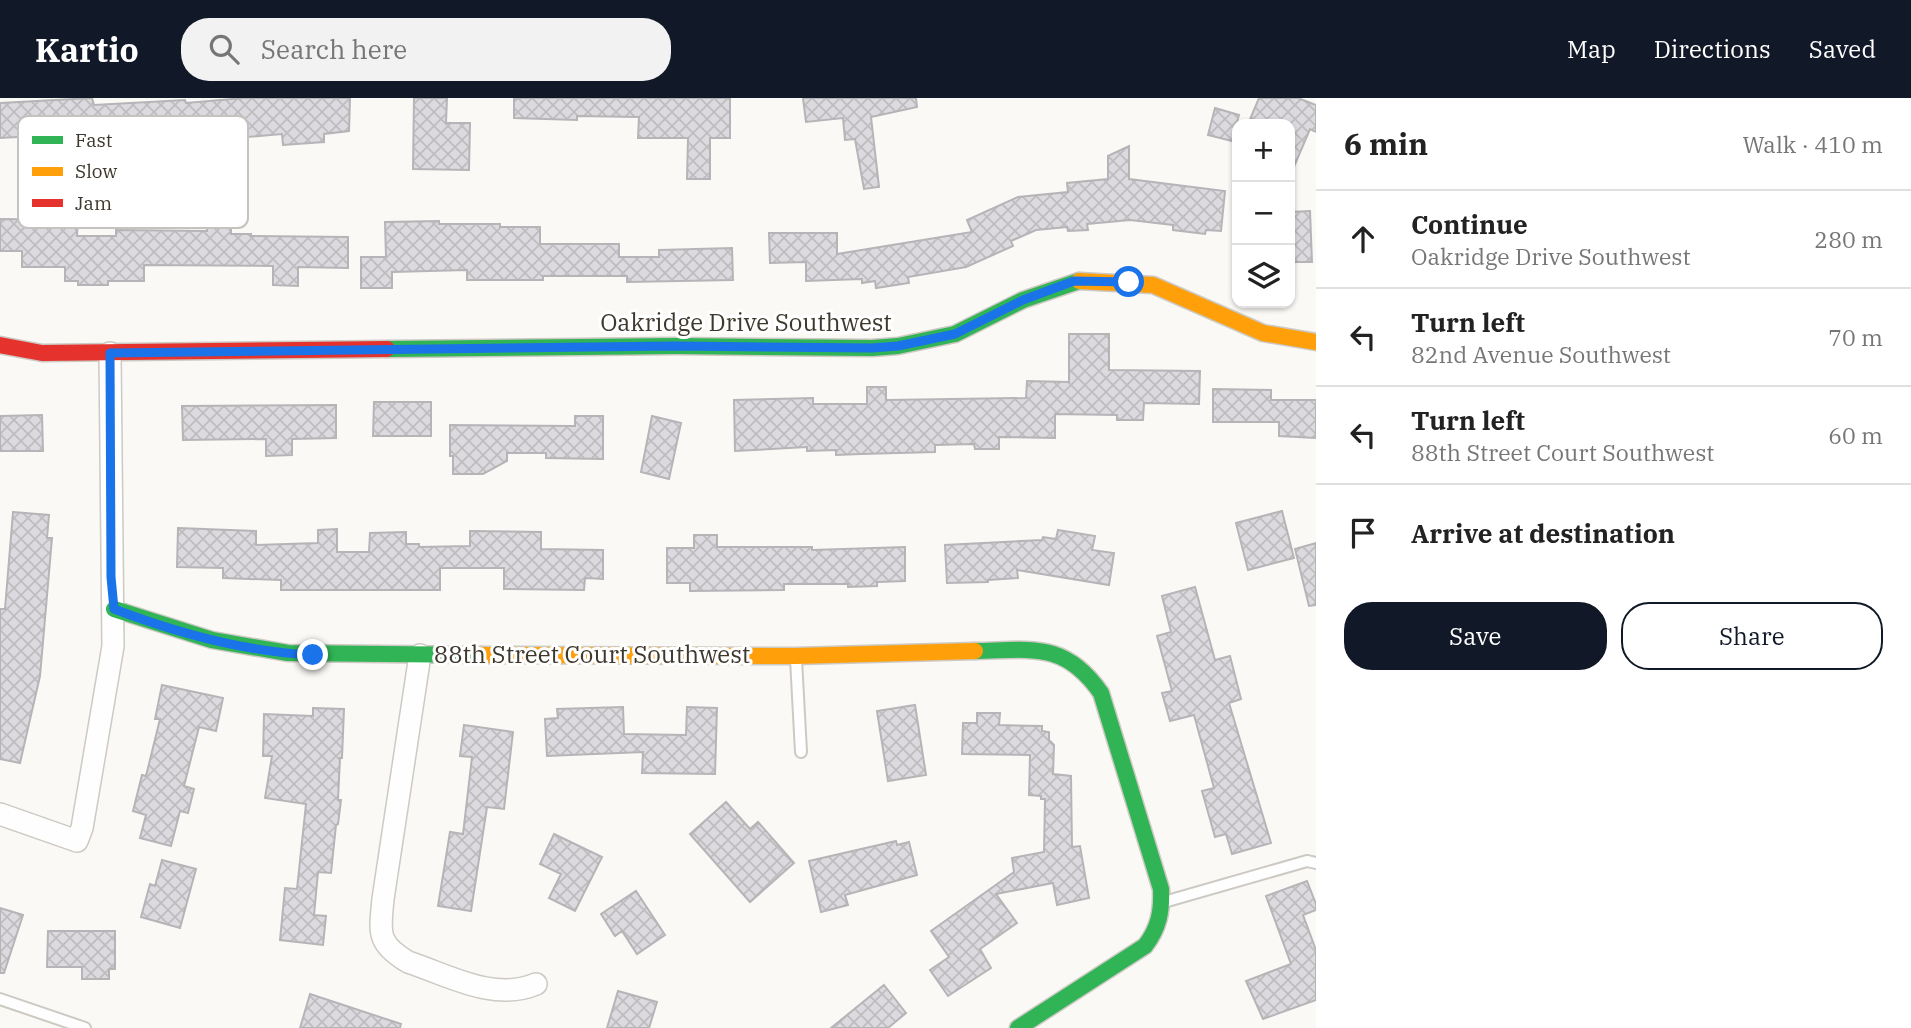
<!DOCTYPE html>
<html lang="en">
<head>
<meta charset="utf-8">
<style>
  :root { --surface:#fff; --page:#f2f2f2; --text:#222; --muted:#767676; --line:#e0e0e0; --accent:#111827 }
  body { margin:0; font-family:"IBM Plex Serif",serif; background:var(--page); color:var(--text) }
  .controls { position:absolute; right:21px; top:21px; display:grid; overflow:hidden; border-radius:14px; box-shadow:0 2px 5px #0004 }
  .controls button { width:63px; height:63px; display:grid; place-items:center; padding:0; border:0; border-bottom:2px solid var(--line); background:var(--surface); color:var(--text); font:35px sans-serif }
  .stop { position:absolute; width:21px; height:21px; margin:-16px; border:5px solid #1a73e8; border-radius:50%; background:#fff }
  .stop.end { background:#1a73e8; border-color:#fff; box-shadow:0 2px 7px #0008 }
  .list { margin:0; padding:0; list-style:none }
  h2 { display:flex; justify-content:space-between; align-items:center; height:91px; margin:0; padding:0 28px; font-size:30px }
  h2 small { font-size:23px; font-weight:400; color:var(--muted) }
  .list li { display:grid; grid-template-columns:46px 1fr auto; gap:21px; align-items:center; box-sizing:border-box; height:98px; padding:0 28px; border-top:2px solid var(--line) }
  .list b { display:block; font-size:26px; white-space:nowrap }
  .list p { margin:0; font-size:23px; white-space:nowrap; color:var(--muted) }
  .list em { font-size:23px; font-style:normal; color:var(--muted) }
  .actions { display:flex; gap:14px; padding:21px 28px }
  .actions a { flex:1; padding:16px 0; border:2px solid var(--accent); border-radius:28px; text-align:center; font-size:24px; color:var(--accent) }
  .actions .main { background:var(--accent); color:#fff }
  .icon { flex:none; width:38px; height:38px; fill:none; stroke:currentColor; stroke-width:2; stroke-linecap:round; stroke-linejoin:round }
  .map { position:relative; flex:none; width:1316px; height:930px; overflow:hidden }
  header { display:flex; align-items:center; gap:42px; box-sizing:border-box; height:98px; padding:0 35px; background:var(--accent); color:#fff }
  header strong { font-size:33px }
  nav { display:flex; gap:38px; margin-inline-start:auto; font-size:24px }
  .search { width:490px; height:63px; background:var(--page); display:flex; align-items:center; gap:18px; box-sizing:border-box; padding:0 24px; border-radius:28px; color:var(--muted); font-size:26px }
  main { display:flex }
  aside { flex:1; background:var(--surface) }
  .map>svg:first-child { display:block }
  .building { fill:url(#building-cross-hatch); stroke:#b6b4b7; stroke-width:2 }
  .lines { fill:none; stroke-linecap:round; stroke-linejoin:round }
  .lane-casing { stroke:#cdc9c3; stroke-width:14 }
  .street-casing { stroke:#cdc9c3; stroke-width:24 }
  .fast-casing { stroke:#cdc9c3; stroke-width:19 }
  .slow-casing { stroke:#cdc9c3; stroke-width:19 }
  .jam-casing { stroke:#cdc9c3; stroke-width:19 }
  .lane { stroke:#fefefe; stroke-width:10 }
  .street { stroke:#fefefe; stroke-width:21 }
  .fast { stroke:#30b455; stroke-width:16 }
  .slow { stroke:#ff9f0a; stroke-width:16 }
  .jam { stroke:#e5322d; stroke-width:16 }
  .route { stroke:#1a73e8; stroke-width:9 }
  .labels { text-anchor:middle; stroke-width:6; stroke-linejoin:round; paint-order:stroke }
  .street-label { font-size:24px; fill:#3e382d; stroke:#fff }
  .key { fill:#fff; stroke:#c5c3c0; stroke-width:2 }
  .key-label { font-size:19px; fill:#3e382d }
</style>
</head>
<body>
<header>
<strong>Kartio</strong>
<div class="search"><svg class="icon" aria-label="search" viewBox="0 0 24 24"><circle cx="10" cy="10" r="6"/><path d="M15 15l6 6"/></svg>Search here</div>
<nav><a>Map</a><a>Directions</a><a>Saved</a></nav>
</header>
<main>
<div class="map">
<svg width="1316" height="930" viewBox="0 0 1316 930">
  <defs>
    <pattern id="building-cross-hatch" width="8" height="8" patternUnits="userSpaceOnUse" patternTransform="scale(1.75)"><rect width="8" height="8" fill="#dcdade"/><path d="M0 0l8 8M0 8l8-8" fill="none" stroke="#bebcbf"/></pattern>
  </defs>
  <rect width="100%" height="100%" fill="#fbf9f6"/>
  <path class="building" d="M92,0l2,7 91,-5 1,3 58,-5h106l-1,33 -25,3v8l-41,3 -1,-11 -35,3v-9l-60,7 -100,5v-7l-87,5v-35z
    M414,0h33l-1,25h24l-1,47 -56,-1z
    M514,0h216v40h-20v41h-23l1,-41h-50l1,-21 -62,-1v4l-63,-2z
    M803,0h113l1,9 -46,10 8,70 -15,2 -9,-50 -10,1 -2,-22 -37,4z
    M1259,0h39l18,7v27l-6,-3 -20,47v-52h-42z
    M1215,10l24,7 -7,26 -24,-6z
    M1129,48v33l96,12 -4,40 -15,-1 -1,4 -32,-4v-5l-43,-5 -43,4 1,6 -20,1 -1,-4 -31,3 -25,11 2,5 -47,21 -58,10 1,6 -33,5 -1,-7 -13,2v-4l-56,2v-19l-36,1 -1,-30h68v21l135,-22 -5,-12 51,-23 50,-5 -1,-9 41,-4v-23z
    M1310,113l2,51h-22v-50z
    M0,121l78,1 -1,16h39v-6l91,1v-8l24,1v10h20v2l97,1v31l-50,-1v19l-25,-1v-19l-129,-1v16h-36v4h-30v-4h-13v-14h-43v-16h-22z
    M439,123v3h61v3h40v17h79v13h40v-7l73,-2 1,32 -106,2v-6h-84v4h-76v-10l-75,2v16h-31v-31h25l-1,-35z
    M1069,236h40v36l91,1 -1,33 -55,-1 -1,17h-26v-5l-62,-1v24l-56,-1v12h-24l-1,-5 -39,1v7l-74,2 -25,1v-5l-29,1v-4l-72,4 -1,-51 79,-2v6h54v-17h19v13l140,-2 1,-17 42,1z
    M1213,291l58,1v10h45v38l-37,-2v-14h-66z
    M374,304h57v34h-58z
    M336,307v33l-44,1v16l-26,1v-17l-83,1 -1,-34z
    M42,317l1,36h-43v-35z
    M575,318h28v43l-57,-1v-5h-39v8l-24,13h-30v-18h-3v-31l125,1z
    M652,318l29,7 -12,56 -28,-7z
    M1282,413l12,47 -46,12 -12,-47z
    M13,414l36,3 -2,23h5l-12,138 -20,87 -20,-4v-150h5z
    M178,430l78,3v14l62,-2v-13l19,-1v23h32l1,-19 36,-1v12h13v3l51,-1v-15l71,1v17l62,1v29l-18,-1 -1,12 -80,-1v-21h-64v22h-159v-10l-58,-2v-10l-46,-1z
    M1058,432l37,6 -3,14 22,3 -5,32 -92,-15 1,8 -30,2v2l-41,1 -2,-38 97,-5 1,-3 13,2z
    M694,437h23v12h95v3l93,-3v34l-28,1v4l-29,1v-3h-64v6l-94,1v-8h-23v-35h27z
    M1316,445v62l-7,1 -14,-57z
    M1195,489l20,73 15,-4 11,43 -12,4 42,140 -39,11 -6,-20 -11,3 -13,-46 12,-3 -20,-73 -24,6 -8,-28 10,-2 -15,-55 14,-4 -9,-36z
    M162,587l61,13 -7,33 -17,-4 -15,59 10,3 -6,24 -8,-2 -9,35 -31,-8 6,-23 -13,-4 9,-36 4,1 14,-57h-5z
    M915,607l11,70 -38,6 -11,-70z
    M623,609l1,27 62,1 1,-28 30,1 -2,66 -73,-1 1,-21 -96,4 -2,-37 13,-1 -1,-9z
    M313,610l31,1 -2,49h-2l-2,42h3l-3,24 -2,1 -5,48 -13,-1 -4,43 12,1 -3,29 -43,-5 5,-52 12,1 9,-85 -41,-6 7,-42h-9l1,-42 49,2z
    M977,615h23l-1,12 43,1v5l7,1v8l5,5 -1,29 18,2 1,71 8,-1 9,52 -32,7 -4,-22 -57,11 21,29 -37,26 11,19 -43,28 -18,-26 19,-13 -18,-26 83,-59 -2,-14 32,-6 1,-53h-4v-3l-12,-1 1,-40 -68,-1 1,-31h14z
    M464,627l49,7 -9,77 -17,-2 -16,104 -33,-5 12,-74 13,2 9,-77 -12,-1z
    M726,704l24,27 8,-7 36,41 -44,39 -60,-68z
    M554,736l48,23 -27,54 -26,-13 12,-24 -21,-10z
    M896,743l1,4 12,-3 8,33 -72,20 3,10 -27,7 -12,-51z
    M162,762l34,9 -16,59 -39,-11 9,-33 5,2z
    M1307,783l9,23v6l-13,5 13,35v50l-53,19 -17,-38 45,-17 -25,-68z
    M636,793l29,44 -28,19 -15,-23 -7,5 -14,-22z
    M0,810l23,7 -19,58h-4z
    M48,833h67v38h-6v10h-27v-12h-35z
    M884,887l22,28 -18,15h-57z
    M618,893l39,11 -8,26h-42z
    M310,896l91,30 -1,4h-100z"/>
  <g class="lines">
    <defs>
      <path id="lane" d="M796,561l5,93
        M1164,804l143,-41 9,2
        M0,901l85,29"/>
      <path id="street" d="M420,557l-37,244c-3,33 -7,44 25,63 40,13 86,40 128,22
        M0,716l77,27 5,-13 31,-182 -3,-293"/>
      <path id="fast" d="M387,251l289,-3 196,2 26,-2 57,-12 68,-34 56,-19
        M114,511l98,31 76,13 194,2
        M975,553c57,-1 90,-10 126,42l60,196c1,22 -2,39 -16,57l-127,82"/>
      <path id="slow" d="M1079,183l74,4 110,48 53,9
        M482,557l314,1 179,-5"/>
      <path id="jam" d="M0,247l42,8 345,-4"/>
    </defs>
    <use href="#lane" class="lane-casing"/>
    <use href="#street" class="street-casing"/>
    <use href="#fast" class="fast-casing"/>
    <use href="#slow" class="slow-casing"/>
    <use href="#jam" class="jam-casing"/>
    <use href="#lane" class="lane"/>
    <use href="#street" class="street"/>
    <use href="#fast" class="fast"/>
    <use href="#slow" class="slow"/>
    <use href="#jam" class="jam"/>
  </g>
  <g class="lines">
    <path class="route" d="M313,557c-67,-3 -136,-22 -199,-46l-3,-32 -1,-224 566,-7 196,2 26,-2 57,-12 68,-34 51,-19 55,1"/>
  </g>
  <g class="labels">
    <g class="street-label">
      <text x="746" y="233">Oakridge Drive Southwest</text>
      <text x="592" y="565">88th Street Court Southwest</text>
    </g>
  </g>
  <rect x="18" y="18" width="230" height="112" rx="10" class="key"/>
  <rect x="32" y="38" width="31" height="8" fill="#30b455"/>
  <rect x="32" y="69" width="31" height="9" fill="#ff9f0a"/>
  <rect x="32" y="101" width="31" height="8" fill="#e5322d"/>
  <g class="key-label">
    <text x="75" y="49">Fast</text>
    <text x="75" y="80">Slow</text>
    <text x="75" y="112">Jam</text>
  </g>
</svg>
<div class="controls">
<button>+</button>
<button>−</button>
<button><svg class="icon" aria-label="layers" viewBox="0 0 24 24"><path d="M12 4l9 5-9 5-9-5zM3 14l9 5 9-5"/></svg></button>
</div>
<div class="stop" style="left:1129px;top:184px"></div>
<div class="stop end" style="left:313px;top:557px"></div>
</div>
<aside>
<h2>6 min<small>Walk · 410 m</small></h2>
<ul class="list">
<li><svg class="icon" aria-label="ahead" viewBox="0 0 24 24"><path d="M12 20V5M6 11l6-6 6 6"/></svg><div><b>Continue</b><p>Oakridge Drive Southwest</p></div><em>280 m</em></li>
<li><svg class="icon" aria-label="left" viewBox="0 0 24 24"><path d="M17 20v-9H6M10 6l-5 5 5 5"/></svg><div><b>Turn left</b><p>82nd Avenue Southwest</p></div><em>70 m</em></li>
<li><svg class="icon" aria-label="left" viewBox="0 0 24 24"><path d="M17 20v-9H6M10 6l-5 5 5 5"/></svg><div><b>Turn left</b><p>88th Street Court Southwest</p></div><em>60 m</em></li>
<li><svg class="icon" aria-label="arrive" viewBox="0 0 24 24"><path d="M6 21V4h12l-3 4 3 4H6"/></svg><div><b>Arrive at destination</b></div></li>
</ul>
<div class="actions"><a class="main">Save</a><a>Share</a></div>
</aside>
</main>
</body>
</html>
